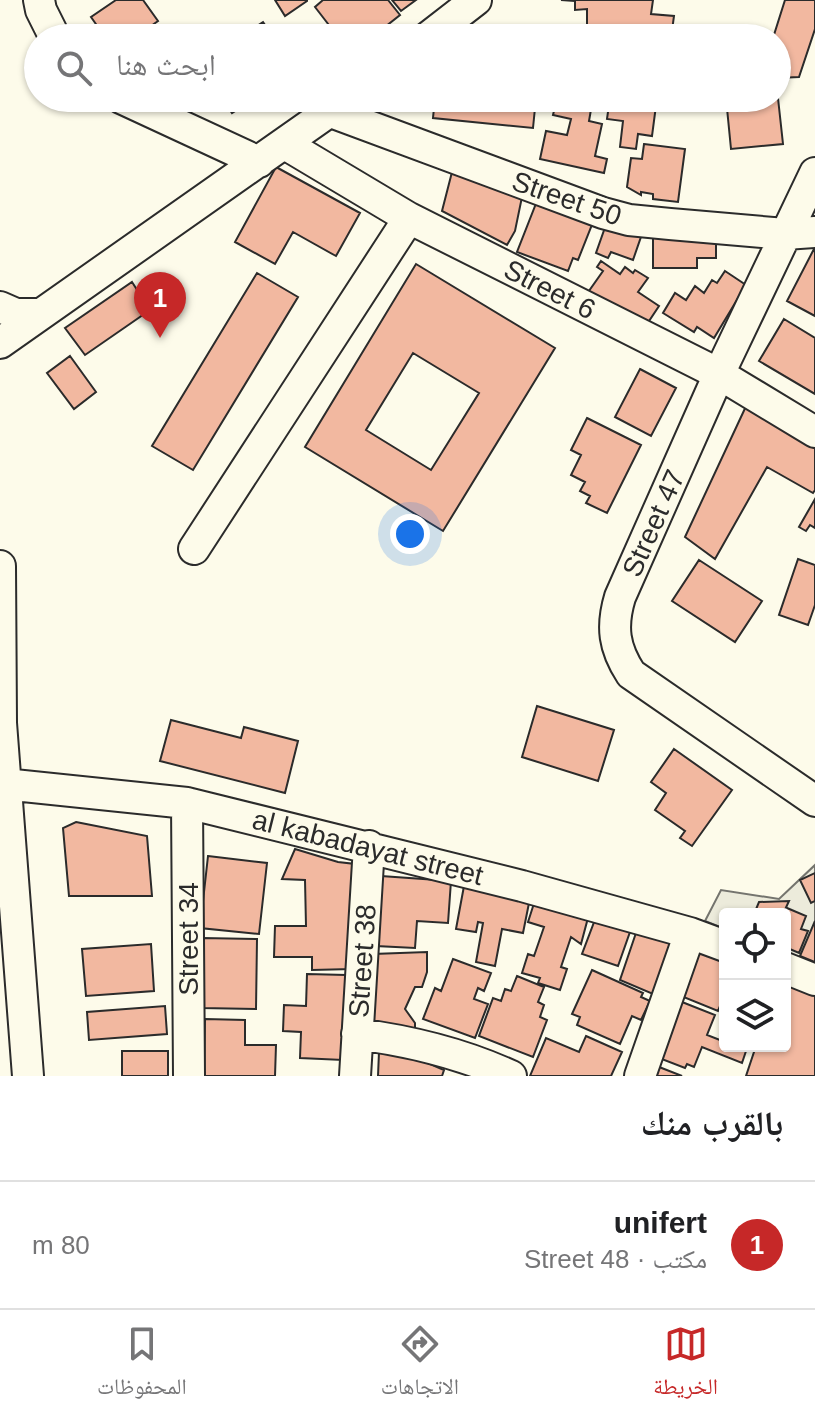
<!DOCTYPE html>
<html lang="ar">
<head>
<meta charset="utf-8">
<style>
  :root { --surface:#fff; --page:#f2f2f2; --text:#202124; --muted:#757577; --line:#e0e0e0; --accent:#c62828 }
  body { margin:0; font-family:Helvetica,"Noto Naskh Arabic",sans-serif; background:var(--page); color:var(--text); direction:rtl }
  .controls { position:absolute; right:24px; bottom:24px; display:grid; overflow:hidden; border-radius:8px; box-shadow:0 2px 6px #0004 }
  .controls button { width:72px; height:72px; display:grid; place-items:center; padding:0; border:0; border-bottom:2px solid var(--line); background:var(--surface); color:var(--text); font:40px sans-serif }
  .you { position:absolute; left:410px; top:534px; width:28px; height:28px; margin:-20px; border:6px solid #fff; border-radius:50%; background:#1a73e8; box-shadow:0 0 0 12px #1a73e833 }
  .badge { display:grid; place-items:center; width:52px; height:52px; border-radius:50%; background:var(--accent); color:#fff; font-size:26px; font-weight:700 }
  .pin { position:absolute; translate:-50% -66px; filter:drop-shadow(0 2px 4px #0008) }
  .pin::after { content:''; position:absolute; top:42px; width:28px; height:24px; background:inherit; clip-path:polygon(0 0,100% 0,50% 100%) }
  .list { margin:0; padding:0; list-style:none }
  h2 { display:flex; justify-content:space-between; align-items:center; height:104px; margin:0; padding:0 32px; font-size:34px }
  h2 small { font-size:26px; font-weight:400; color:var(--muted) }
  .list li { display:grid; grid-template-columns:52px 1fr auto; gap:24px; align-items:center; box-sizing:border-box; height:128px; padding:0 32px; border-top:2px solid var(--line) }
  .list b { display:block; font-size:30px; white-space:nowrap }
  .list p { margin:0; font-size:26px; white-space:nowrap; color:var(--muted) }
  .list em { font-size:26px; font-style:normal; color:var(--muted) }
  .icon { flex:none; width:44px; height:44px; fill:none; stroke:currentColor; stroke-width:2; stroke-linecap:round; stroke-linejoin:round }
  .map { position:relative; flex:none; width:815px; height:1076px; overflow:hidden; direction:ltr }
  .search { position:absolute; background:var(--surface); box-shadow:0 2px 6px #0004; left:24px; right:24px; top:24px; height:88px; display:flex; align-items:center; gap:20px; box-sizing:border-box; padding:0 28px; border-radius:44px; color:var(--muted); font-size:30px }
  .sheet { height:232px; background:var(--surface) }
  nav { display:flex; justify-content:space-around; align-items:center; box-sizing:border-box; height:112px; border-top:2px solid var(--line); background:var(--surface); font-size:22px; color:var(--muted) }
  nav a { display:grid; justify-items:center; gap:4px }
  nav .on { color:var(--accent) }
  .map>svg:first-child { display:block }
  .green { fill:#ecebdb; stroke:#74746e; stroke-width:2 }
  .building { fill:#f2b8a0; stroke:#2b2b2b; stroke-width:2; fill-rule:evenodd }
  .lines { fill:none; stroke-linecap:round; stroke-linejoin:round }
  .minor-casing { stroke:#2b2b2b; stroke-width:34 }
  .minor { stroke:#fdfbea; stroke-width:30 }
  .labels { text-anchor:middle; stroke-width:6; stroke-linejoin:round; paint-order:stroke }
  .street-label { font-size:28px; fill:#2b2b2b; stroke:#fdfbea }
</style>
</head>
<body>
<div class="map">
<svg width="815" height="1076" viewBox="0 0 815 1076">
  <rect width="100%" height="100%" fill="#fdfbea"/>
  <path class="green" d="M815,865v101l-30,-12v-40h-60v15l-20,-8 16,-31 58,9z"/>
  <path class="building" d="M116,0h27l15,21 -24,17h-12l-6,-8 -11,7 -14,-20z
    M275,0h32v1l-22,15z
    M323,0h65l12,15 -29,23h-32l-24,-31z
    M392,0h24l-15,11z
    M561,0h92l-2,14 23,2 -3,22h-84v-29l-12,1v-9z
    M785,0h30v29l-16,48 -22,1v-40h-4z
    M263,22l11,16h-29l-2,-3z
    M777,89l6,55 -52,5 -5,-51h51z
    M222,98h33l-23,15z
    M435,98h101l-3,30 -100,-10z
    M557,98h36l-4,23 13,3 -7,32 12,3 -3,14 -64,-14 6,-28 21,4 4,-16 -18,-4z
    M601,98h56l-5,38 -14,-2 -2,15 -16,-2 3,-26 -16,-2 2,-14 -9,-1z
    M644,144l41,5 -7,53 -25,-3v-5l-12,-2v3l-14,-8 4,-29 11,1z
    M276,167l84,46 -24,43 -43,-24 -18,32 -40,-22z
    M452,172l70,25 -7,34 -8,14 -65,-34z
    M537,201l56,21 -15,38 -5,-2 -5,13 -51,-19z
    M608,219l35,12 -10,29 -22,-8 -3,6 -12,-5z
    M653,235l63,3v20h-19v10h-44z
    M815,247v69l-28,-15z
    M601,261l19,13 5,-7 8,6 2,-3 13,8 -10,14 21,14 -14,21 -41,-28 -6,8 -14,-9 19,-27 -6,-4z
    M416,264l139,84 -112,183 -138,-84zM413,353l66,40 -48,77 -65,-40z
    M725,271l21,14 -32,53 -17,-11 -3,5 -31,-19 12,-20 11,7 9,-14 9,7 8,-13 5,3z
    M257,273l41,24 -105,173 -41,-24z
    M132,282l18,28 -65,45 -20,-27z
    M784,319l31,19v56l-56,-33z
    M70,356l26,36 -22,17 -27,-36z
    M640,369l36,19 -25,48 -36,-19z
    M748,402l67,38v50l-2,3 -46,-26 -52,92 -30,-22z
    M587,418l54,27 -34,68 -21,-10 4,-7 -10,-5 5,-9 -14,-7 10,-20 -10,-5z
    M815,499v29l-5,-3 -4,6 -7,-4z
    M798,559l17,6v40l-7,20 -29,-10z
    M699,560l63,41 -27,41 -63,-41z
    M537,706l77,24 -16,51 -76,-24z
    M171,720l70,18 3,-11 54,14 -13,52 -125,-32z
    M674,749l58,41 -40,56 -12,-8 5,-7 -30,-21 11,-17 -15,-11z
    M76,822l71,14 5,60h-83l-6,-68z
    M295,849l43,13 17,2 -3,105 -40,1v-13h-38l1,-31h31l-1,-46 -23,-1z
    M208,856l59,7 -8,71 -59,-6z
    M815,873v28l-4,2 -11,-23z
    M381,876l70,5 -3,42 -31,-2 -2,27 -39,-2z
    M464,886l66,12 -7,35 -21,-4 -7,37 -19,-4 7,-39 -5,-1 -2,10 -20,-3z
    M537,894l52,20 -8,30 -10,-7 -10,30 6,2 -7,21 -22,-7 2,-5 -18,-5 6,-19 6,2 10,-29 -16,-5z
    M789,901l-6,13h-29l5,-12z
    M787,908l19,8 -5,13 7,2 -9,22 -14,-6v-33z
    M596,917l35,12 -13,37 -36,-12z
    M815,921v41l-15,-6z
    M638,927l28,12 5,8 -18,47 -33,-14z
    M202,938l55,1 -1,70 -55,-1z
    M151,944l3,47 -68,5 -4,-47z
    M725,949v45l-7,17 -37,-15 17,-46z
    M427,952v20l-5,15h-7l-10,22 10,14v14l-44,-17 2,-66z
    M453,959l38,14 -7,18 -6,-3 -4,11 14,5 -13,34 -52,-19 12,-31 6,3z
    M592,970l51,23 -2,4 9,4 -9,19 -9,-4 -12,28 -43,-19 3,-8 -8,-3z
    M307,974l39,1 -3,85 -43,-2 1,-26 -18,-1 1,-26 22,1z
    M517,976l27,11 -6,15 6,3 -4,12 7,3 -14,37 -54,-21 14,-38 8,3 4,-12 6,2z
    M785,976l30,14v86h-69l10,-30h29z
    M682,1002l33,13 -8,20 18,7v4h10l11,5 -4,12 -40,-16 -8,20 -7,-3 -2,4 -26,-10z
    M165,1006l2,28 -78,6 -2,-28z
    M205,1019l40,1v25h31l-1,31h-71z
    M586,1036l36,16 -11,24h-81l16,-38 33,14z
    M393,1048l51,22 -2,6h-64l1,-24z
    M122,1051h46v25h-46z
    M654,1065l28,11h-33z"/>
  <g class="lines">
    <defs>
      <path id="minor" d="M39,0l2,10 14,28
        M427,38l49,-38
        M121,98l138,64
        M331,112l272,101 26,7 41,4 115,10 30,-2
        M285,144l124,74 310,156 96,58
        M815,173l-96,201 -99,223c-9,30 -6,51 11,77l184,127
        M0,307l16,7h25
        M0,343l347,-244
        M194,549l215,-331
        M0,566l1,157 27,353
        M4,784l183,19 335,83 168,47 35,13
        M187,803l2,273
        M785,968l30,12
        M357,1034c54,7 104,19 154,42
        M355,1076l14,-230
        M640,1076l50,-143"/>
    </defs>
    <use href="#minor" class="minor-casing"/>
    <use href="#minor" class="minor"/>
  </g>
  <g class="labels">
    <g class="street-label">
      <text transform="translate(567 198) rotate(19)" y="10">Street 50</text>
      <text transform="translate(550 289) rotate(27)" y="10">Street 6</text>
      <text transform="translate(653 523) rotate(-66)" y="10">Street 47</text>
      <text transform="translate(368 847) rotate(14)" y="10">al kabadayat street</text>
      <text transform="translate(188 939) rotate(-90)" y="10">Street 34</text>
      <text transform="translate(362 961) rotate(-86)" y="10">Street 38</text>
    </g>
  </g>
</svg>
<div class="controls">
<button><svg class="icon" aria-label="locate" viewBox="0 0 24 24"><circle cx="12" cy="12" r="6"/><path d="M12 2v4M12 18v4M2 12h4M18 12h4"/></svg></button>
<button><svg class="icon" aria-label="layers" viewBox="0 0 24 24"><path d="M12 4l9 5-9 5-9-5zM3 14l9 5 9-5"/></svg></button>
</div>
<div class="you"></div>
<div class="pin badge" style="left:160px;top:338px">1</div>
<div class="search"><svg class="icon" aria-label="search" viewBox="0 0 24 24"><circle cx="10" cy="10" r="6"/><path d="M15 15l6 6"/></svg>ابحث هنا</div>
</div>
<section class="sheet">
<h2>بالقرب منك<small></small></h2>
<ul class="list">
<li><span class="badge">1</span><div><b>unifert</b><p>مكتب · Street 48</p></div><em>80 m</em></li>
</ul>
</section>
<nav>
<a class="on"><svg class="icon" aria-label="map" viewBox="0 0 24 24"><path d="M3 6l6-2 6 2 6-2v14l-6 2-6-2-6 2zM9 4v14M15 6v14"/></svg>الخريطة</a>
<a><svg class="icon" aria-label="directions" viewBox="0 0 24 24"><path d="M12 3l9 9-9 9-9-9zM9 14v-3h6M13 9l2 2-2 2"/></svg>الاتجاهات</a>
<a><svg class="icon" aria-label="saved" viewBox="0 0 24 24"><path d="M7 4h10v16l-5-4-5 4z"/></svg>المحفوظات</a>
</nav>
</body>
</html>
